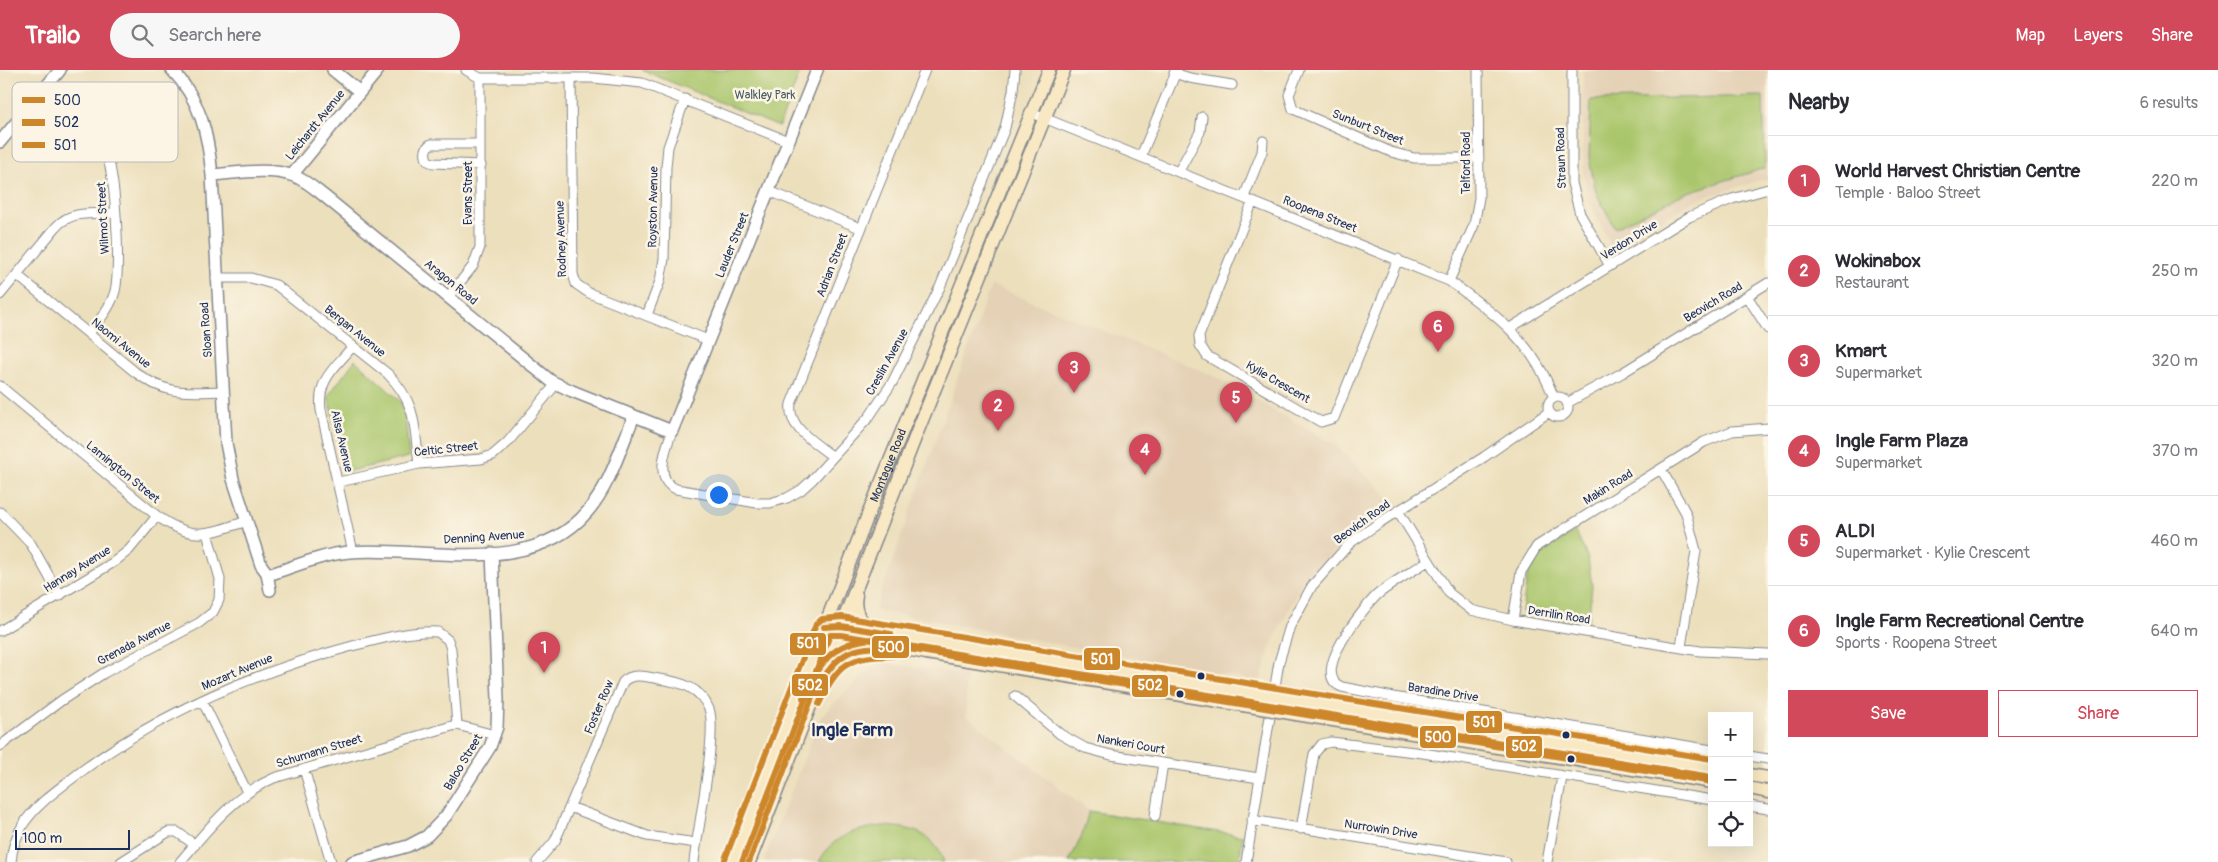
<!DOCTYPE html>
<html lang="en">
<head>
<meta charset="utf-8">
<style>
  :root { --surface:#fff; --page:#f7f7f7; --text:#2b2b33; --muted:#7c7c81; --line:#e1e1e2; --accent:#d1495b }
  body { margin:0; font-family:Pangolin,sans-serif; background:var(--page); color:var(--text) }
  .controls { position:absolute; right:15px; bottom:15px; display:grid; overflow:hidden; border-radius:0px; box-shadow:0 5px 20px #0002 }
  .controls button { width:45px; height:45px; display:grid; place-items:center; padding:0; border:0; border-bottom:1px solid var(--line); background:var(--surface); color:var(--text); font:25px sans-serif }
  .scale { position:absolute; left:15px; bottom:12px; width:115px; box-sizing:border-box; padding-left:5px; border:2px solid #1b2f5e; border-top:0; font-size:14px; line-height:18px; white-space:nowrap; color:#1b2f5e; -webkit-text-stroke:4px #fcf5e5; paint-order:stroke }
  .you { position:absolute; left:718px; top:424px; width:18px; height:18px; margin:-12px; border:4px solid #fff; border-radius:50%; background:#1a73e8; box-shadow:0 0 0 8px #1a73e833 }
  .badge { display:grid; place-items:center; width:32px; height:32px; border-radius:50%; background:var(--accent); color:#fff; font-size:16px; font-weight:700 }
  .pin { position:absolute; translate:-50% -41px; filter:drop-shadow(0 1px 2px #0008) }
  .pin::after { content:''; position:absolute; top:26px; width:18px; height:15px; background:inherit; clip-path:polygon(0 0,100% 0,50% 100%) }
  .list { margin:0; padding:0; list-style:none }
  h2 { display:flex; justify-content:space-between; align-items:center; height:65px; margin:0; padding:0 20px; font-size:21px }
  h2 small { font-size:16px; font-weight:400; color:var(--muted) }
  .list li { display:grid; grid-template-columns:32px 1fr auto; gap:15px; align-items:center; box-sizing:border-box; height:90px; padding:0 20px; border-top:1px solid var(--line) }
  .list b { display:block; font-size:19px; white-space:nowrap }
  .list p { margin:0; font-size:16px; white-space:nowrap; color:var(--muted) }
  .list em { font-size:16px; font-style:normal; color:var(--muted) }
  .actions { display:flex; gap:10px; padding:15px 20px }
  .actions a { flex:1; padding:11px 0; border:1px solid var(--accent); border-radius:0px; text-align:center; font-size:18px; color:var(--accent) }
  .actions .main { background:var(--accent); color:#fff }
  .icon { flex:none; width:28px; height:28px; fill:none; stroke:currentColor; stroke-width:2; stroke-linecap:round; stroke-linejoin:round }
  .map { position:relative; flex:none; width:1768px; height:792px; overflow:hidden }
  header { display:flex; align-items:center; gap:30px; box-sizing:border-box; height:70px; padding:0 25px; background:var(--accent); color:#fff }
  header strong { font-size:24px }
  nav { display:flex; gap:28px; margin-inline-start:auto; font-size:18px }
  .search { width:350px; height:45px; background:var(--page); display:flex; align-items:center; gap:12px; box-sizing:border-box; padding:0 18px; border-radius:28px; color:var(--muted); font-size:19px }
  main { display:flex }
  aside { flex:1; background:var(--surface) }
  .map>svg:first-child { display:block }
  .built { fill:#e4d1b6 }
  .park { fill:#aac66c; stroke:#627a65 }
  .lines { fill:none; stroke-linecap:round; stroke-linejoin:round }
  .minor-casing { stroke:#84878d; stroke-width:11 }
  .tertiary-casing { stroke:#84878d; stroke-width:14 }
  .secondary-casing { stroke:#84878d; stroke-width:15 }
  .minor { stroke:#fff; stroke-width:9 }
  .tertiary { stroke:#fff; stroke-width:11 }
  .secondary { stroke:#f8e8c3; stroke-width:12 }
  .secondary-bridge-casing { stroke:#84878d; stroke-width:15; stroke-linecap:butt }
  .secondary-bridge { stroke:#f8e8c3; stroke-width:12 }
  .bus-1-casing { stroke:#fcf5e5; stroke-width:10 }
  .bus-2-casing { stroke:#fcf5e5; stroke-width:10 }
  .bus-3-casing { stroke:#fcf5e5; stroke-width:10 }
  .bus-1 { stroke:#cd872b; stroke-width:6 }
  .bus-2 { stroke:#cd872b; stroke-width:6 }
  .bus-3 { stroke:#cd872b; stroke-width:6 }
  .bus-dot { fill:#1b2f5e; stroke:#fcf5e5; stroke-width:2 }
  .labels { text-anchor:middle; stroke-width:5; stroke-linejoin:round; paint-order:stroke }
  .park-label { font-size:12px; fill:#465c62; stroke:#fcf5e5 }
  .street-label { font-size:12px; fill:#1b2f5e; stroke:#fcf5e5 }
  .district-label { font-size:18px; font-weight:bold; fill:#1b2f5e; stroke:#fcf5e5 }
  .key { fill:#fcf5e5; stroke:#b8babc; stroke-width:1 }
  .key-label { font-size:14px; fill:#1b2f5e }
  .line-badge { stroke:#fcf5e5; stroke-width:2 }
  .badge-label { font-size:14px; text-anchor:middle; font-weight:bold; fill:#fff }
</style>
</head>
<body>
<header>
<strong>Trailo</strong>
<div class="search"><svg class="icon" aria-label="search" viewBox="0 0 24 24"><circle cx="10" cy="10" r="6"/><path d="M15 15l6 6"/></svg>Search here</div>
<nav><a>Map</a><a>Layers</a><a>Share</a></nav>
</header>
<main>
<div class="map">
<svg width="1768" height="792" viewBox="0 0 1768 792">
  <rect width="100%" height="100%" fill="#fcf5e5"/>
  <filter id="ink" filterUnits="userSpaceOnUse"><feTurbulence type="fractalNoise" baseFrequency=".02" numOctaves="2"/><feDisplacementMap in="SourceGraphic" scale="10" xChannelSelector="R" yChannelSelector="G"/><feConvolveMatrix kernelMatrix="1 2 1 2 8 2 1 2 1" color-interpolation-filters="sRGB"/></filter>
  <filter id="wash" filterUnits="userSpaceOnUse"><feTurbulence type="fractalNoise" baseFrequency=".0096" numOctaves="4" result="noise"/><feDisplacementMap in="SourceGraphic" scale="20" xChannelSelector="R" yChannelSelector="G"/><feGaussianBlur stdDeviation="1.12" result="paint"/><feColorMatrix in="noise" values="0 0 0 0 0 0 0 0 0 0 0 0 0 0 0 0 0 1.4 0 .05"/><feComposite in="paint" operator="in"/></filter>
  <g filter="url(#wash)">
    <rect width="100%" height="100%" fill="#ecdfbc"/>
    <path class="built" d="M1583,0h185v108l-72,22 -83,49 -24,-47 -6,-32z
      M991,215l221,90 125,71 59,59 -90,69 -35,71 -11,37 -385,-72z
      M877,592l89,12v42l123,95 -8,27 -12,24h-306l58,-146z"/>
    <path class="park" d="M642,0h159l-22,57z
      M1763,26l2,72 -80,25 -70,35 -19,-35 -7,-35 2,-58z
      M355,290l45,41 5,14 4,42 -64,15 -17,-76z
      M1575,461l13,27 4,28 -4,38 -66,-12 6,-40 9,-15z
      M1089,741l154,25 -4,26h-170l12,-24z
      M884,756c29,2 49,6 60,36h-125c14,-27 36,-33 65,-36z"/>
  </g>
  <g filter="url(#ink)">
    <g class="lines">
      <defs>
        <path id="minor" d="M466,0l14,8h113l49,5 146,58
          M1299,0l-10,25 4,14 98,43 23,6h65
          M1572,0v113l8,31 30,52
          M1174,3l16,5 42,7
          M571,8l2,196 3,10 13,9 119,47
          M42,23c20,17 47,34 62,56 12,18 17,120 11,142 -4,16 -16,30 -26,42
          M1039,46l410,165c46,32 85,62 105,117
          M480,74h-49c-6,3 -7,11 -3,17l5,2 48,2
          M1141,86l36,-86
          M1179,101l21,-39 2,-15
          M769,121l91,37
          M1244,127l18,-45 1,-11
          M1253,131l-54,135 1,9 7,11 114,66 13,-4 64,-159
          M17,205l118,97c32,24 51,20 88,19
          M216,208h35l25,7 112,89c29,30 26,51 31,90
          M1449,211l25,-56 5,-27 -1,-128
          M0,225l56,-68c15,-17 38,-13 59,-14
          M1747,226l21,33
          M448,227l25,-31 7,-19v-169
          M647,245l13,-34 4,-22 2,-92 2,-20 17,-48
          M1510,258l179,-111 43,-18 36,-10
          M0,316l157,130c37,26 50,18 90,5
          M1548 337a10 10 0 1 1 20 0a10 10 0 1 1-20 0Z
          M1567,333l55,-30 146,-90
          M672,361c-6,17 -19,49 4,58l81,14h13l17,-5 14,-8 11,-10 57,-63 23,-34 48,-96 65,-159 8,-37 2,-21
          M833,387c-17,-14 -46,-29 -42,-53l134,-334
          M1661,399l25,44 10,38 -15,96
          M339,412l80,-18 62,-5 12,-4 14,-12 49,-59
          M1398,441l51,82 22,17 42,10 187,31 68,3
          M0,442l31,32 29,52
          M353,482l-32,-142c-4,-31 14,-42 32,-64
          M1428,491c-17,11 -35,21 -51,34 -13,13 -69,80 -35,92l51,10 319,53
          M1513,550l8,-48 16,-26 167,-104 28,-11 36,-3
          M0,561l114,-69 15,-12 28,-34
          M1015,626l45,38 25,14 26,7 148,23
          M202,630l45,92
          M0,676l62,-46 42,-27 95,-50 14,-11 6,-12 1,-21 -13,-46
          M1749,686l19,3
          M304,699l27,93
          M1749,736l19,3
          M570,737l77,29 49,7
          M1155,746l8,-53
          M1252,750l254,42
          M1301,759l13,-75 8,-10 9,-2 92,11 289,47
          M11,792c1,-13 6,-28 13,-39 13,-19 32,-32 50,-46 83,-64 181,-105 282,-132 24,-6 57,-15 82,-13l10,8 3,9 6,76
          M121,792l47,-30h9l18,13
          M180,792c28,-33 53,-66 94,-84l178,-52 5,-1 38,10
          M537,792l18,-21 68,-159c9,-10 25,-5 36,-3 22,3 41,8 50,30 9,23 -12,123 -15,153
          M1246,792l33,-200 11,-36 22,-40 38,-43 32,-22 102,-64 65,-45
          M1547,792l15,-85"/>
        <path id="tertiary" d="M172,0c29,30 36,65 40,105l14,268 7,36 28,86 6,8 3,17
          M333,0l27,22
          M0,72l60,-72
          M212,105c26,-2 57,-8 82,1 11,4 20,12 29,19l228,186 21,10 100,40 145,-361
          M292,105l86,-105
          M267,503h7c24,-8 50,-19 76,-21 77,-6 181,27 238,-41 22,-26 33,-64 46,-95
          M352,792l56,-16 19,-10 19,-20 44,-69 7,-20 1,-28 -6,-146"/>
        <g id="secondary">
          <path d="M856,525c-3,16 3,26 17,35"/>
          <path d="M834,556h7l403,66"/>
          <path d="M830,561l7,4 89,18 317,52"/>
          <path d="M827,603c11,-17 26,-27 47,-26"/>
          <path d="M1300,630l412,68"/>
          <path d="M1296,644l416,68"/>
          <path d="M1749,705l19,3"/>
          <path d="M1749,718l19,4"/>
          <path id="s1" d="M733,792l135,-347 181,-445"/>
          <path d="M749,792l169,-432 146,-360"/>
        </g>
      </defs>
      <use href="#minor" class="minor-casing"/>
      <use href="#tertiary" class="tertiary-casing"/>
      <use href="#secondary" class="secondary-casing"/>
      <use href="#minor" class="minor"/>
      <use href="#tertiary" class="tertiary"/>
      <use href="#secondary" class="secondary"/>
      <defs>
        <path id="secondary-bridge" d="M1244,622l56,8
          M1243,635l53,9"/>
      </defs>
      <use href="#secondary-bridge" class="secondary-bridge-casing"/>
      <use href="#secondary-bridge" class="secondary-bridge"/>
      <defs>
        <path id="bus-1" d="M824,557l17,-1 50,8
          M749,792l66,-172c26,-40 33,-43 81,-43l816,135"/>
        <path id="bus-2" d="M819,634c18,-41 31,-48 75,-48
          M742,792l88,-227h11l870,142"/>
        <path id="bus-3" d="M803,628c21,-49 40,-60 91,-60
          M725,789l91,-235 6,-5 20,-2 870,142"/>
      </defs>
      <use href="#bus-1" class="bus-1-casing"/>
      <use href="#bus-2" class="bus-2-casing"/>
      <use href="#bus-3" class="bus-3-casing"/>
      <use href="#bus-1" class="bus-1"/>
      <use href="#bus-2" class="bus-2"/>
      <use href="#bus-3" class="bus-3"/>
    </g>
  </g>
  <g class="bus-dot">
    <circle cx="1201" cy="606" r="4.5"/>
    <circle cx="1180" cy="624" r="4.5"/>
    <circle cx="1566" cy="665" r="4.5"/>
    <circle cx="1571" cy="689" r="4.5"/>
  </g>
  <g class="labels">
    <g class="park-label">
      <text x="765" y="29">Walkley Park</text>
    </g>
    <g class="street-label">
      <text transform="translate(315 55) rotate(-51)" y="4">Leichardt Avenue</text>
      <text transform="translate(1368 57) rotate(22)" y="4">Sunburt Street</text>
      <text transform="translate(1561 88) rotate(-92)" y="4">Straun Road</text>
      <text transform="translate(1466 93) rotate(-90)" y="4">Telford Road</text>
      <text transform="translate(468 123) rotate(-90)" y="4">Evans Street</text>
      <text transform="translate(653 137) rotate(-89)" y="4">Royston Avenue</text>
      <text transform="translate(1320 144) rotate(22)" y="4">Roopena Street</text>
      <text transform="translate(103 148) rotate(-93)" y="4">Wilmot Street</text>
      <text transform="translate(561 169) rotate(-92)" y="4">Rodney Avenue</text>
      <text transform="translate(1629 170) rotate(-32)" y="4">Verdon Drive</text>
      <text transform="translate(732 175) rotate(-68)" y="4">Lauder Street</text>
      <text transform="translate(832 195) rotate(-69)" y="4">Adrian Street</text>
      <text transform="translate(451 212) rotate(39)" y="4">Aragon Road</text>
      <text transform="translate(1713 232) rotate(-31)" y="4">Beovich Road</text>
      <text transform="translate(206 260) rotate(-94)" y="4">Sloan Road</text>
      <text transform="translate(355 261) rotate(39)" y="4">Bergan Avenue</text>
      <text transform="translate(121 273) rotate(39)" y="4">Naomi Avenue</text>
      <text transform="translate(887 292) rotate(-61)" y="4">Creslin Avenue</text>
      <text transform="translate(1278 312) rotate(30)" y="4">Kylie Crescent</text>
      <text transform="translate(342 371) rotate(77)" y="4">Ailsa Avenue</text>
      <text transform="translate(446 379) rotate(-6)" y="4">Celtic Street</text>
      <text dy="4" stroke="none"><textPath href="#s1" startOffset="426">Montague Road</textPath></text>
      <text transform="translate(123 402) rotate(39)" y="4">Lamington Street</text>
      <text transform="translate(1608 417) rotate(-32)" y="4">Makin Road</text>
      <text transform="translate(1362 452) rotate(-36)" y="4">Beovich Road</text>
      <text transform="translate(484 467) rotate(-4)" y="4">Denning Avenue</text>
      <text transform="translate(77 499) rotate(-32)" y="4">Hannay Avenue</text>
      <text transform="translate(1559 545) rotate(9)" y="4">Derrilin Road</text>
      <text transform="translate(134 573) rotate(-28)" y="4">Grenada Avenue</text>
      <text transform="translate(237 602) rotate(-23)" y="4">Mozart Avenue</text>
      <text transform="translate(1443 622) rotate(9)" y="4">Baradine Drive</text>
      <text transform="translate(599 637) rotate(-67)" y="4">Foster Row</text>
      <text transform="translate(1131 674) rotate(10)" y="4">Nankeri Court</text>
      <text transform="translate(319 681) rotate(-17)" y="4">Schumann Street</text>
      <text transform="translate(463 692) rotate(-59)" y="4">Baloo Street</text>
      <text transform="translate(1381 759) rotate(9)" y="4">Nurrowin Drive</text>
    </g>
    <g class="district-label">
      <text x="852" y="666">Ingle Farm</text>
    </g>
  </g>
  <rect x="12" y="12" width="166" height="80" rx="8" class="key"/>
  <rect x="22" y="27" width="23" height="6" fill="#cd872b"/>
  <rect x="22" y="49" width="23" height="7" fill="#cd872b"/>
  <rect x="22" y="72" width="23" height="6" fill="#cd872b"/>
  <g class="key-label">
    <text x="54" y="35">500</text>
    <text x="54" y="57">502</text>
    <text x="54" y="80">501</text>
  </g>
  <g class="line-badge">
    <rect x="789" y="562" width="38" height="24" rx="5" fill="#cd872b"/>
    <rect x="871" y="565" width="39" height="24" rx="5" fill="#cd872b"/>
    <rect x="1083" y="577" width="38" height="24" rx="5" fill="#cd872b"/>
    <rect x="791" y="603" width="38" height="24" rx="5" fill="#cd872b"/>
    <rect x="1131" y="604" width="38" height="24" rx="5" fill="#cd872b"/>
    <rect x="1465" y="640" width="38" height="24" rx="5" fill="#cd872b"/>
    <rect x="1419" y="655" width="38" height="24" rx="5" fill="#cd872b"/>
    <rect x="1505" y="665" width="38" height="24" rx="5" fill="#cd872b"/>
  </g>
  <g class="badge-label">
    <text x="808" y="578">501</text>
    <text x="891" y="582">500</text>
    <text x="1102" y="594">501</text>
    <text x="810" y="620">502</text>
    <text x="1150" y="620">502</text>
    <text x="1484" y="657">501</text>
    <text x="1438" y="672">500</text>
    <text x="1524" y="681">502</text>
  </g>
</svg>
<div class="controls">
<button>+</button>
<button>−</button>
<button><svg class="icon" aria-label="locate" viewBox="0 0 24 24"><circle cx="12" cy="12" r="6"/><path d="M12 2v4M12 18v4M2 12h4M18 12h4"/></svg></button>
</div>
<div class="scale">100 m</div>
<div class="you"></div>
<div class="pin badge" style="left:544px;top:603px">1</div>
<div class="pin badge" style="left:998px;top:361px">2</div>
<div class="pin badge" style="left:1074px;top:323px">3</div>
<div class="pin badge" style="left:1145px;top:405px">4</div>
<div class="pin badge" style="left:1236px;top:353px">5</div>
<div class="pin badge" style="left:1438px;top:282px">6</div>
</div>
<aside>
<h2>Nearby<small>6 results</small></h2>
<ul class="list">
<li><span class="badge">1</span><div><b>World Harvest Christian Centre</b><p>Temple · Baloo Street</p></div><em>220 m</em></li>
<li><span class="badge">2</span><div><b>Wokinabox</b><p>Restaurant</p></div><em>250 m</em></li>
<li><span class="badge">3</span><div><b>Kmart</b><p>Supermarket</p></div><em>320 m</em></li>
<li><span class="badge">4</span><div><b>Ingle Farm Plaza</b><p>Supermarket</p></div><em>370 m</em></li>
<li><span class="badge">5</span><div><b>ALDI</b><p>Supermarket · Kylie Crescent</p></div><em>460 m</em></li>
<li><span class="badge">6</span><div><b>Ingle Farm Recreational Centre</b><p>Sports · Roopena Street</p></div><em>640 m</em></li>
</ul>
<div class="actions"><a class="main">Save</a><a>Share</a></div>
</aside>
</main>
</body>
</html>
